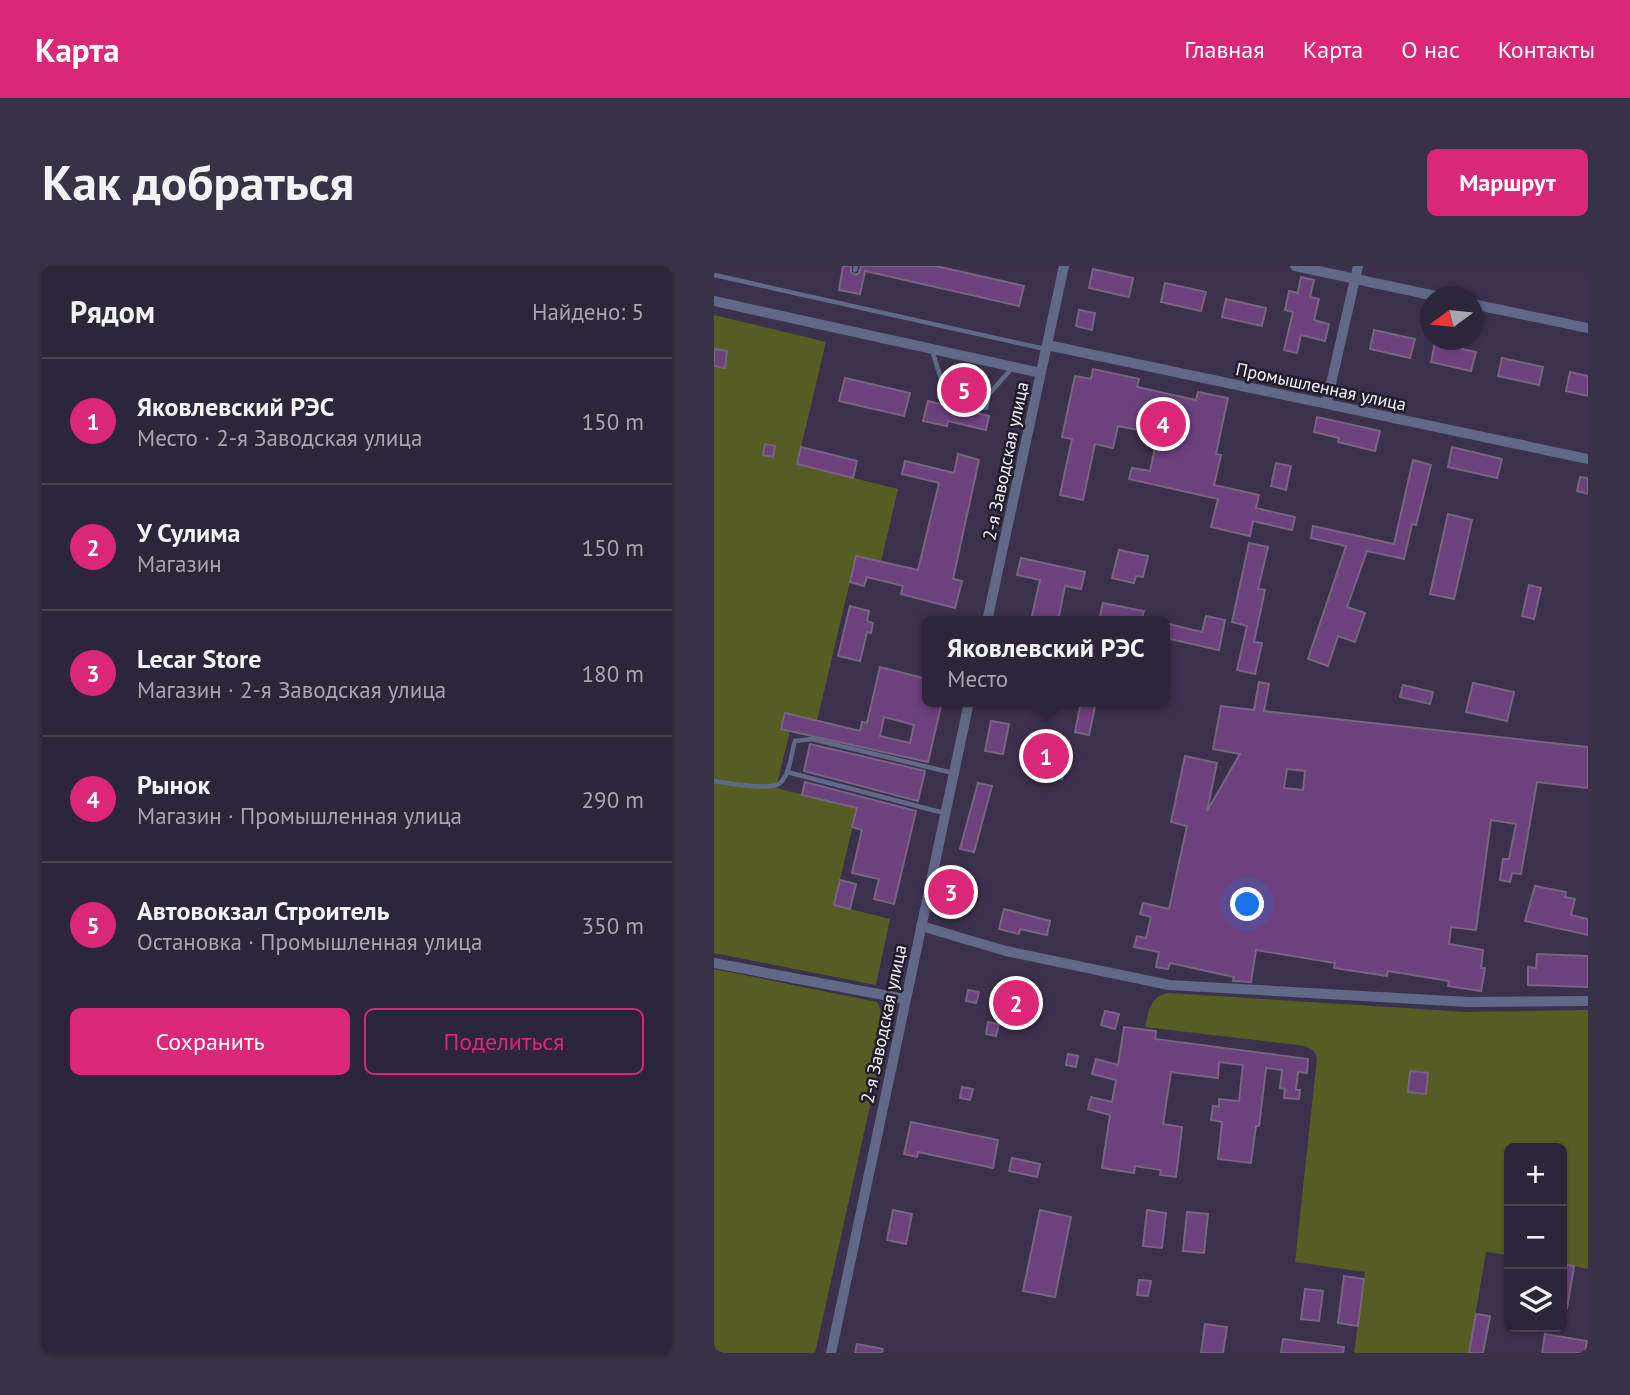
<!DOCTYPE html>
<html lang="ru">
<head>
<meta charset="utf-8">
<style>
  :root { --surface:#2d253a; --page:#393145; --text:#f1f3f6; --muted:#a7a5af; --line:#484254; --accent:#db2777 }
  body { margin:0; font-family:"PT Sans",sans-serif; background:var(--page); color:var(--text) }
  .controls { position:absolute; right:21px; bottom:21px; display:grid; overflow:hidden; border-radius:10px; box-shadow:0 2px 5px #0004 }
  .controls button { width:63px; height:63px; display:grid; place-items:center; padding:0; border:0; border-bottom:2px solid var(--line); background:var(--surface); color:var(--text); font:35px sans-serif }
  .compass { position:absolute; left:706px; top:21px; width:63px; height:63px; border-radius:50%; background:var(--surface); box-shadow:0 2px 5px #0004; rotate:255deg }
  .you { position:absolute; left:534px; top:639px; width:24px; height:24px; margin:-18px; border:5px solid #fff; border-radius:50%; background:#1a73e8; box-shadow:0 0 0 10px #1a73e833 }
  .badge { display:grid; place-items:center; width:46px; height:46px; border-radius:50%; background:var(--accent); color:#fff; font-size:23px; font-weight:700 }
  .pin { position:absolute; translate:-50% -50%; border:4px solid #fff; box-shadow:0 2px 7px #0006 }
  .popup { position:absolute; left:208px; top:350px; width:248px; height:91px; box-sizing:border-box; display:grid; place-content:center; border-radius:10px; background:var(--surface); filter:drop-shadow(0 2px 5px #0005); font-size:23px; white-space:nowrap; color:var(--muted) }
  .popup b { font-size:26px; color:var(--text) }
  .popup::after { content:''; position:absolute; left:50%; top:100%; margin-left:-14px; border:14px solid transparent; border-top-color:var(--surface) }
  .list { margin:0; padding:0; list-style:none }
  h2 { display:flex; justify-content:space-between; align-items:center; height:91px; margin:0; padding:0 28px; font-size:30px }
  h2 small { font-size:23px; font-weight:400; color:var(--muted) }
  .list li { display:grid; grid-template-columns:46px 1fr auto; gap:21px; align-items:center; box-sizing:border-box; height:126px; padding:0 28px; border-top:2px solid var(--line) }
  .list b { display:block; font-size:26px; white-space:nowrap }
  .list p { margin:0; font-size:23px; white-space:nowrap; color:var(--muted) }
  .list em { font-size:23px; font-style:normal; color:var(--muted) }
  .actions { display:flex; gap:14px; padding:21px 28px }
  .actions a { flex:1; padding:16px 0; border:2px solid var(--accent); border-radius:10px; text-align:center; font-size:24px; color:var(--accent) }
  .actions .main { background:var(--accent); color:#fff }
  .icon { flex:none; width:38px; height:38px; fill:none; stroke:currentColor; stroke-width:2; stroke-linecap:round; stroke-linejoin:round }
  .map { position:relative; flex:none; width:874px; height:1087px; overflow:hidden; border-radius:10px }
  header { display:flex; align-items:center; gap:42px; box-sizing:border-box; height:98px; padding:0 35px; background:var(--accent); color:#fff }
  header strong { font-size:33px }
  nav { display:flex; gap:38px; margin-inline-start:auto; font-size:24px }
  .intro { display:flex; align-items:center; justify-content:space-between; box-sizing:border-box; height:168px; padding:0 42px }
  h1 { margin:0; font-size:49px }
  .button { padding:18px 32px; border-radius:10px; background:var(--accent); color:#fff; font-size:24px; font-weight:700 }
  main { display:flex; gap:42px; padding:0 42px }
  aside { flex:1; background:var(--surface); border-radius:10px; box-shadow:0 2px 5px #0004 }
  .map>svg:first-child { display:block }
  .green { fill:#555d22 }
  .building { fill:#6c417e; stroke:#776480; stroke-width:2; fill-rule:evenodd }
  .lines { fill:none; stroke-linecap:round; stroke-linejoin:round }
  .service { stroke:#606987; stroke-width:4.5 }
  .minor { stroke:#606987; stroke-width:10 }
  .labels { text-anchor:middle; stroke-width:5; stroke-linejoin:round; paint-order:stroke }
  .street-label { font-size:18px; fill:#f6f3fd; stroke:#211c29 }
</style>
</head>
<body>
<header>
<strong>Карта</strong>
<nav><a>Главная</a><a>Карта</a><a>О нас</a><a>Контакты</a></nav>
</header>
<div class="intro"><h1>Как добраться</h1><a class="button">Маршрут</a></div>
<main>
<aside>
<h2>Рядом<small>Найдено: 5</small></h2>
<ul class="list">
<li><span class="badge">1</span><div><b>Яковлевский РЭС</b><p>Место · 2-я Заводская улица</p></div><em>150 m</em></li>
<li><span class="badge">2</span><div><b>У Сулима</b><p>Магазин</p></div><em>150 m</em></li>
<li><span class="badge">3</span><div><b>Lecar Store</b><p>Магазин · 2-я Заводская улица</p></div><em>180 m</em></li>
<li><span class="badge">4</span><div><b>Рынок</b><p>Магазин · Промышленная улица</p></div><em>290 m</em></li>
<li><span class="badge">5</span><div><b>Автовокзал Строитель</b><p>Остановка · Промышленная улица</p></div><em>350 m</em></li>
</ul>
<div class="actions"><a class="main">Сохранить</a><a>Поделиться</a></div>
</aside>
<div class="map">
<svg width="874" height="1087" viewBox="0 0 874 1087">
  <rect width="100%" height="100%" fill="#3c314d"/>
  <path class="green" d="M0,49l112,27 -29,122 101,25 -17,73 -25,-6 -39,165 -32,-8 -4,15 9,3 -14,57 81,20 -23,97 56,14 -14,66 -162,-32z
    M0,703l163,33 11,23 -73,328h-101z
    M455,727l298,19 121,-2v259l-26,-5v-116h-53v107l-23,-3 -17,101h-115l11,-81 -70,-10 22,-204 -3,-7 -8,-5 -161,-19c4,-17 5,-31 24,-34z"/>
  <path class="building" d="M129,0h8v6l4,3 4,-2 2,-7h75l88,20 -5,20 -154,-35 -5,23 -21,-4z
    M379,3l40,9 -4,19 -40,-9z
    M587,11l13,3 -4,17 9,2 -5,21 15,4 -4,17 -24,-6 -4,18 -13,-3 9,-38 -8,-2 4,-19 9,2z
    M451,17l41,9 -5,19 -40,-9z
    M512,33l40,9 -4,18 -40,-9z
    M365,44l16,3 -3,17 -16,-4z
    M660,64l41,9 -5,19 -40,-9z
    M721,77l41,9 -5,19 -40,-9z
    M0,83l13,2 -2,17 -11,-2z
    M788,92l41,9 -4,18 -41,-9z
    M379,103l46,10 -2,8 59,13 2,-8 30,6 -12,56 5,1 -7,30 45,10 -3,13 39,9 -3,13 -39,-9 -3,15 -39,-9 7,-28 -89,-20 3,-11 18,3 8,-37 -40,-8 -5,22 -18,-4 -12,56 -23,-5 12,-56 -10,-2 13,-61 16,3z
    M856,106l18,4v20l-22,-5z
    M131,112l65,15 -6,23 -65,-15z
    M214,135l61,15 -3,14 -38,-9 -1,5 -24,-5z
    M603,151l63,14 -5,20 -37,-9 1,-4 -25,-6z
    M51,178l10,2 -2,11 -10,-2z
    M87,181l56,14 -4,17 -56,-14z
    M738,181l50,12 -5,19 -49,-11z
    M244,188l21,6 -26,119 9,2 -7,27 -54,-14 2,-8 -36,-9 -3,9 -14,-4 6,-26 62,14 21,-87 -37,-9 3,-13 49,12z
    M699,194l18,5 -15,60 -4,-1 -8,35 -37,-8 -20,56 18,6 -10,29 -17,-6 -10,30 -20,-7 38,-113 -35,-8 2,-12 81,18z
    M562,197l15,3 -5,24 -15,-4z
    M866,211l8,1v16l-11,-3z
    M734,248l24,6 -18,79 -24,-5z
    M535,277l19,4 -10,42 7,1 -11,52 8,1 -7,31 -18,-4 10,-44 -15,-4z
    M405,284l29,6 -5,21 -7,-1 -2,7 -22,-5z
    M307,292l64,14 -4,17 -16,-3 -7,35 -27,-1 9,-40 -23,-5z
    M815,319l12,3 -7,31 -12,-3z
    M389,337l41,8 -3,10h-42z
    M136,340l19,5 -2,10 6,2 -2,10 -4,-1 -7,29 -22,-5z
    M492,350l19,4 -6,30 -54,-12v-15l37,9z
    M166,401l47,12v23h15l-14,60 -147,-33 4,-16 75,18 2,-9 5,1zM170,451l30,8 -4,18 -30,-7z
    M545,416l10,2 -5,27 324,36v41l-51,-6 -16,92 -9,-1 -2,9 -10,-2 3,-21h6l7,-35 -25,-4 -15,110 -25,-3 -2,17 34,6 -2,18h4l-4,23 -33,-5 1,-5 -61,-10 -1,5 -53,-8 1,-5 -79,-13 -5,32 -18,-1 1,-4 -64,-14 -2,6 -12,-2 3,-15 -25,-5 3,-11 9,2 5,-21 -11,-3 3,-11 26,6 18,-83 -16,-4 14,-66 32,7 -10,48 33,-57 -27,-5 8,-43 33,4zM573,503l18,2 -2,19 -19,-2z
    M759,417l41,9 -7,29 -41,-9z
    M689,419l30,7 -3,12 -30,-7z
    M367,436h15l-7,33 -14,-3z
    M277,455l18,3 -6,30 -18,-3z
    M317,468l38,8 -7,37 -38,-8z
    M96,478l115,27 -7,30 -114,-30z
    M91,516l111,29 -22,93 -20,-5 5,-20 -27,-6 10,-43 -10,-3 5,-19 -55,-13z
    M264,517l14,3 -18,66 -14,-3z
    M237,613l14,3 -3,15 -14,-4z
    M126,614l16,4 -6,25 -16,-4z
    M821,620l31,6 -1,5 10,2 -4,16 17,4v16l-63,-14z
    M290,643l46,12 -3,14 -27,-6 -1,5 -20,-5z
    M823,688l51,2v31l-60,-2v-18l8,1z
    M288,720l34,7 -6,27 -33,-7z
    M254,724l11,2 -3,11 -10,-2z
    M391,745l14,3 -4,15 -14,-4z
    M274,756l11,2 -3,12 -10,-2z
    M410,761l32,4 -1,8 153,20 -1,14 -9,-1 -2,18h4l-1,9 -15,-1 1,-9 -5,-1 2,-18 -16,-2 -7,58h-3l-5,37 -33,-4 4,-37 -11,-2 2,-14 6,1v-8l20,2 4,-36 -24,-3 -1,16 -47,-6 -8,52 19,3 -6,50 -16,-2 1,-5 -26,-4 -1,7 -32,-5 8,-53 -22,-6 3,-12 21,5 4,-22 -24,-6 4,-15 22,6z
    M354,788l10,2 -2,11 -10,-2z
    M696,805l18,2 -2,21 -18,-2z
    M248,821l11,2 -3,11 -10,-2z
    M197,856l87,18 -5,28 -75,-16 -1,5 -13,-3z
    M298,892l28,6 -3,13 -28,-6z
    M179,944l19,4 -6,30 -19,-4z
    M326,944l31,7 -16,80 -32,-6z
    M433,944l19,3 -4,35 -19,-2z
    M473,946l21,2 -4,39 -21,-2z
    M848,998l12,2 -7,42h-5z
    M630,1010l20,3 -6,47 -20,-3z
    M425,1014l12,1 -3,15 -11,-1z
    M591,1023l18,2 -4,30 -18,-2z
    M762,1048l14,2 -7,37h-14z
    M491,1058l22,3 -4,26h-22z
    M831,1068l42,7 -2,12h-43z
    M569,1073l61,8 -1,6h-62z
    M143,1078l26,5 -1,4h-27z"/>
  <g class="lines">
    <path class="service" d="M141,4l1,-4
      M0,9l331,74
      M218,84l10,32 -3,15 47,11 3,-14 24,-27
      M228,116l47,12
      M73,506l157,41
      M0,515c13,2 57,10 66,2 10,-9 11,-29 15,-42l17,-2 141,34"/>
    <path class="minor" d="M581,0l150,32
      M0,35l327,72
      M758,38l116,24
      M333,79l541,114
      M613,135l31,-135
      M273,355l77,-355
      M207,660l85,25 163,34 299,17 120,-1
      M0,697l191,36
      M117,1087l138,-651"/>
  </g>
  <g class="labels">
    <g class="street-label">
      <text transform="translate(607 121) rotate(12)" y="6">Промышленная улица</text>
      <text transform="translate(292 195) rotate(-78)" y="6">2-я Заводская улица</text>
      <text transform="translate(170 758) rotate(-78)" y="6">2-я Заводская улица</text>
    </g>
  </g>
</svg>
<div class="controls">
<button>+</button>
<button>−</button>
<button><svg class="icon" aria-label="layers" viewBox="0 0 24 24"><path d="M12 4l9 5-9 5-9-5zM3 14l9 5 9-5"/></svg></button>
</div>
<svg class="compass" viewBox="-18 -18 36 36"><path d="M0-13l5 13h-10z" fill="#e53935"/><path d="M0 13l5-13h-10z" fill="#a7a5af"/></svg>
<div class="you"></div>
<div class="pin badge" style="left:332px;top:490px">1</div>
<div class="popup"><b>Яковлевский РЭС</b>Место</div>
<div class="pin badge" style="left:302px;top:737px">2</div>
<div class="pin badge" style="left:237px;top:626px">3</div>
<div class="pin badge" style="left:449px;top:158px">4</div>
<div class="pin badge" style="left:250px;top:124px">5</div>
</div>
</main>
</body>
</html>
